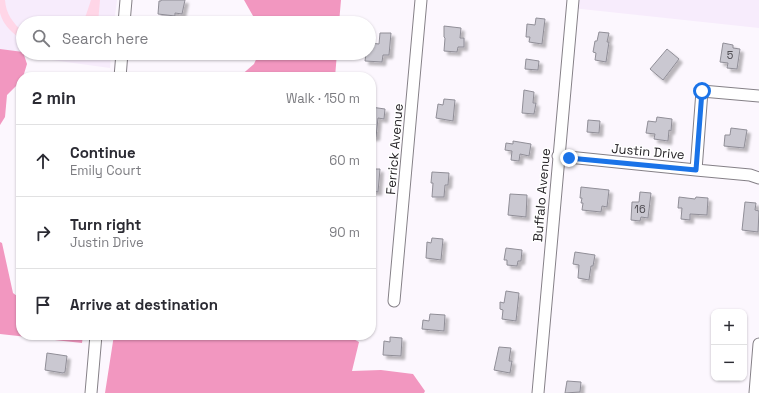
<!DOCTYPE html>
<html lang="en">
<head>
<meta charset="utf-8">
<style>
  :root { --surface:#fff; --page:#f2f2f3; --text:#2b2b33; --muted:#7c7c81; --line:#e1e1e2 }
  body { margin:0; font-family:"Space Grotesk",sans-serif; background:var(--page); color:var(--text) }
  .controls { position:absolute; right:12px; bottom:12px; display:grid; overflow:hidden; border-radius:8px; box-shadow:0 1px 3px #0004 }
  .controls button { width:36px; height:36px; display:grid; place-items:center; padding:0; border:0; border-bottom:1px solid var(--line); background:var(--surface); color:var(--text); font:20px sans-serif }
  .stop { position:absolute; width:12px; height:12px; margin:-9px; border:3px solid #1a73e8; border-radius:50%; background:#fff }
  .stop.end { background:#1a73e8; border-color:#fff; box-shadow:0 1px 4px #0008 }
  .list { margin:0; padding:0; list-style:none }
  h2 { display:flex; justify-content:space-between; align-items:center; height:52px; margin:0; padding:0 16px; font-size:17px }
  h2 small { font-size:13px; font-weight:400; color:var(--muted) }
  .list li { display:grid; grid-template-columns:26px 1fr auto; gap:12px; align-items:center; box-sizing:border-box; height:72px; padding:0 16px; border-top:1px solid var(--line) }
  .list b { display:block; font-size:15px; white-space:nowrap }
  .list p { margin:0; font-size:13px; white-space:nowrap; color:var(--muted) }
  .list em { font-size:13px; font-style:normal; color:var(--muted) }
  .icon { flex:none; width:22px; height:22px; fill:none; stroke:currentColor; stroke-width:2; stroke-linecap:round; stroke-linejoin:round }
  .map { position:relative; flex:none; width:759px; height:393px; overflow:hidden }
  .search { position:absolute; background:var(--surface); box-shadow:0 1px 3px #0004; left:16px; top:16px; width:360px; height:44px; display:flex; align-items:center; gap:10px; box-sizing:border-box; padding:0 14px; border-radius:22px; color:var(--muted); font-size:15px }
  .panel { position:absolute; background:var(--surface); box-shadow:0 1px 3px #0004; left:16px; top:72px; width:360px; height:268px; border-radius:16px }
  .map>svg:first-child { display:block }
  .built { fill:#f7ecfc }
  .green { fill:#ffd6e7 }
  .forest { fill:#f297c0 }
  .building { fill:#cac8d1; stroke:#908e97; filter:url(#shadow) }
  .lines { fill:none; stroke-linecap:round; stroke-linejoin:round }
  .minor-casing { stroke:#858087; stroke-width:13 }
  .minor { stroke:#fff; stroke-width:11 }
  .route { stroke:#1a73e8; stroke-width:5 }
  .labels { text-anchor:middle; stroke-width:3; stroke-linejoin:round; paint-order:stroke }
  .number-label { font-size:11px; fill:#4f4c52 }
  .street-label { font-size:13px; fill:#262327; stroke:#fff }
</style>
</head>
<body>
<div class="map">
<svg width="759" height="393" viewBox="0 0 759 393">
  <defs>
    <filter id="shadow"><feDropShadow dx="3.5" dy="3.5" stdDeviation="1" flood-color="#0004"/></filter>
  </defs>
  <rect width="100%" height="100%" fill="#fcf7fe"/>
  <path class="built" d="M0,0h117l-3,23h-91v30h88l-1,15 -110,-15z
    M573,0h186v28l-187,-20z"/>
  <path class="green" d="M0,0h5c1,14 8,23 18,32v8c-10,-6 -20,-15 -23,-27 0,-4 0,-9 0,-13z
    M91,0h9l-2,23h-17l5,-8z"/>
  <path class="forest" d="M244,0h97l-2,23h-82z
    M0,49l23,3 4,12 -4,13h-2v4l-14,14 -2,22 -5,8z
    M259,53h78l-2,24h-96l15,-13z
    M0,242l2,1 11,50 8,6v36h62l-1,8 -82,-9z
    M114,335h30l42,4 14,-4h146l13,7 -7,29 29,-1 32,4 12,17 -1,2h-319z"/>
  <path class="building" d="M161,0h24l-3,14 -7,-1v3l-17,-2 1,-13h2z
    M536,18l9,1 -3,25 -13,-2 1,-5h-4l1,-13 8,1z
    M444,26l17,2 -1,10h4v9h-6l-1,5 -13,-1 1,-13 -1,-1z
    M599,32l10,1 -2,9h2l-3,20 -11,-2 1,-7 -3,-1 2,-11h2z
    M380,33h11l-2,22h-6l-1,7 -17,-1 1,-8h3l1,-10 9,1z
    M723,43l10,2v3l7,1 -3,20 -10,-1 1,-5 -8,-1z
    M667,49l12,10 -16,21 -13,-11z
    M526,59l13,2 -1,9 -13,-1z
    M524,90l10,2 -1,11h3l-2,11 -12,-1z
    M444,99l11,1 -2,21 -17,-3 2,-14 5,1z
    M371,107l14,2 -1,10 -6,-1 -2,19h-5z
    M657,117l15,2 -1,12 -2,-1 -1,11 -14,-2 1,-5 -9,-1 2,-12 8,1z
    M588,120l12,1 -1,12 -12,-1z
    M731,128l16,2 -3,18 -20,-2 1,-11h5z
    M513,141l18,3 -2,12 -9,-2 -1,7 -8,-1 1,-9 -7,-1 1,-7 7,1z
    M371,169h9l-2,23 -7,-1z
    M432,172l17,1 -1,12h-3l-1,12h-12l1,-14h-2z
    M581,187l28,3 -2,17 -5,-1 -1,6 -19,-2 1,-7h-2l1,-5h-2z
    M640,192l11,1 -3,25 -7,-1 -1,4 -9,-1 1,-18h7z
    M510,194l17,1 -1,22 -18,-2z
    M679,197l16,2 1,-2 12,1 -1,17 -17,-1v6l-9,-1 1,-11h-4z
    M745,202l11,1 -1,7 4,1 -1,21 -16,-2z
    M432,238l11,1 -2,21 -15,-2 1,-16 4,1z
    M506,248l16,2 -1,11h-3l-1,5 -10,-1v-5h-3z
    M575,252l20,3 -2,11h-2l-2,14 -11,-2 1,-13 -6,-1z
    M506,291l13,2 -3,28 -14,-2 1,-9 -3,-1v-7l4,1z
    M430,314l15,1 -1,16 -22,-2 1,-9 6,1z
    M390,337l12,1 -1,18 -18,-1 1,-14 6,1z
    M499,347l12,1 -2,13h3l-2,12 -16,-3z
    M47,353l20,3 -2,16 -2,1 -18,-3z
    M567,381l14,1 -1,10 -15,1z"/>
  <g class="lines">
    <defs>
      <path id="minor" d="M124,23l2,-23
        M120,77l2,-24
        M558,156l138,14 54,5 9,3
        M696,170l6,-79 57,5
        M394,301l27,-301
        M91,393l5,-58
        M538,393l35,-393
        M755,393l4,-49"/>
    </defs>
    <use href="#minor" class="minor-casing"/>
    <use href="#minor" class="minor"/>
  </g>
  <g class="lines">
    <path class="route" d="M569,158l127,12 6,-79"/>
  </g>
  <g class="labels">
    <g class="number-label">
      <text x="730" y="59">5</text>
      <text x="640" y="213">16</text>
    </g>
    <g class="street-label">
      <text transform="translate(394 149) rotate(-85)" y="5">Ferrick Avenue</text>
      <text transform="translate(648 151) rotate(5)" y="5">Justin Drive</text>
      <text transform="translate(541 195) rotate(-85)" y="5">Buffalo Avenue</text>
    </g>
  </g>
</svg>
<div class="controls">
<button>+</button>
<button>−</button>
</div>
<div class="stop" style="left:702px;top:91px"></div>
<div class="stop end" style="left:569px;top:158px"></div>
<div class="search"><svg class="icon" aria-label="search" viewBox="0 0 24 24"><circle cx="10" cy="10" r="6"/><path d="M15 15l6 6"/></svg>Search here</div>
<section class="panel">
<h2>2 min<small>Walk · 150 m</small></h2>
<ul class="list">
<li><svg class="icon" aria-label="ahead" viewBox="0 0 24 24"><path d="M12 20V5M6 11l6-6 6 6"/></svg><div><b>Continue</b><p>Emily Court</p></div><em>60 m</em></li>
<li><svg class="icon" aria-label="right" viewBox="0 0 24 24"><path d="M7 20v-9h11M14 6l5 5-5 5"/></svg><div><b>Turn right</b><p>Justin Drive</p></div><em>90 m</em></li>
<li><svg class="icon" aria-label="arrive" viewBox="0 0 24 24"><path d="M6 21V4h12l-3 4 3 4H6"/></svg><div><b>Arrive at destination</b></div></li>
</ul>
</section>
</div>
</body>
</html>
